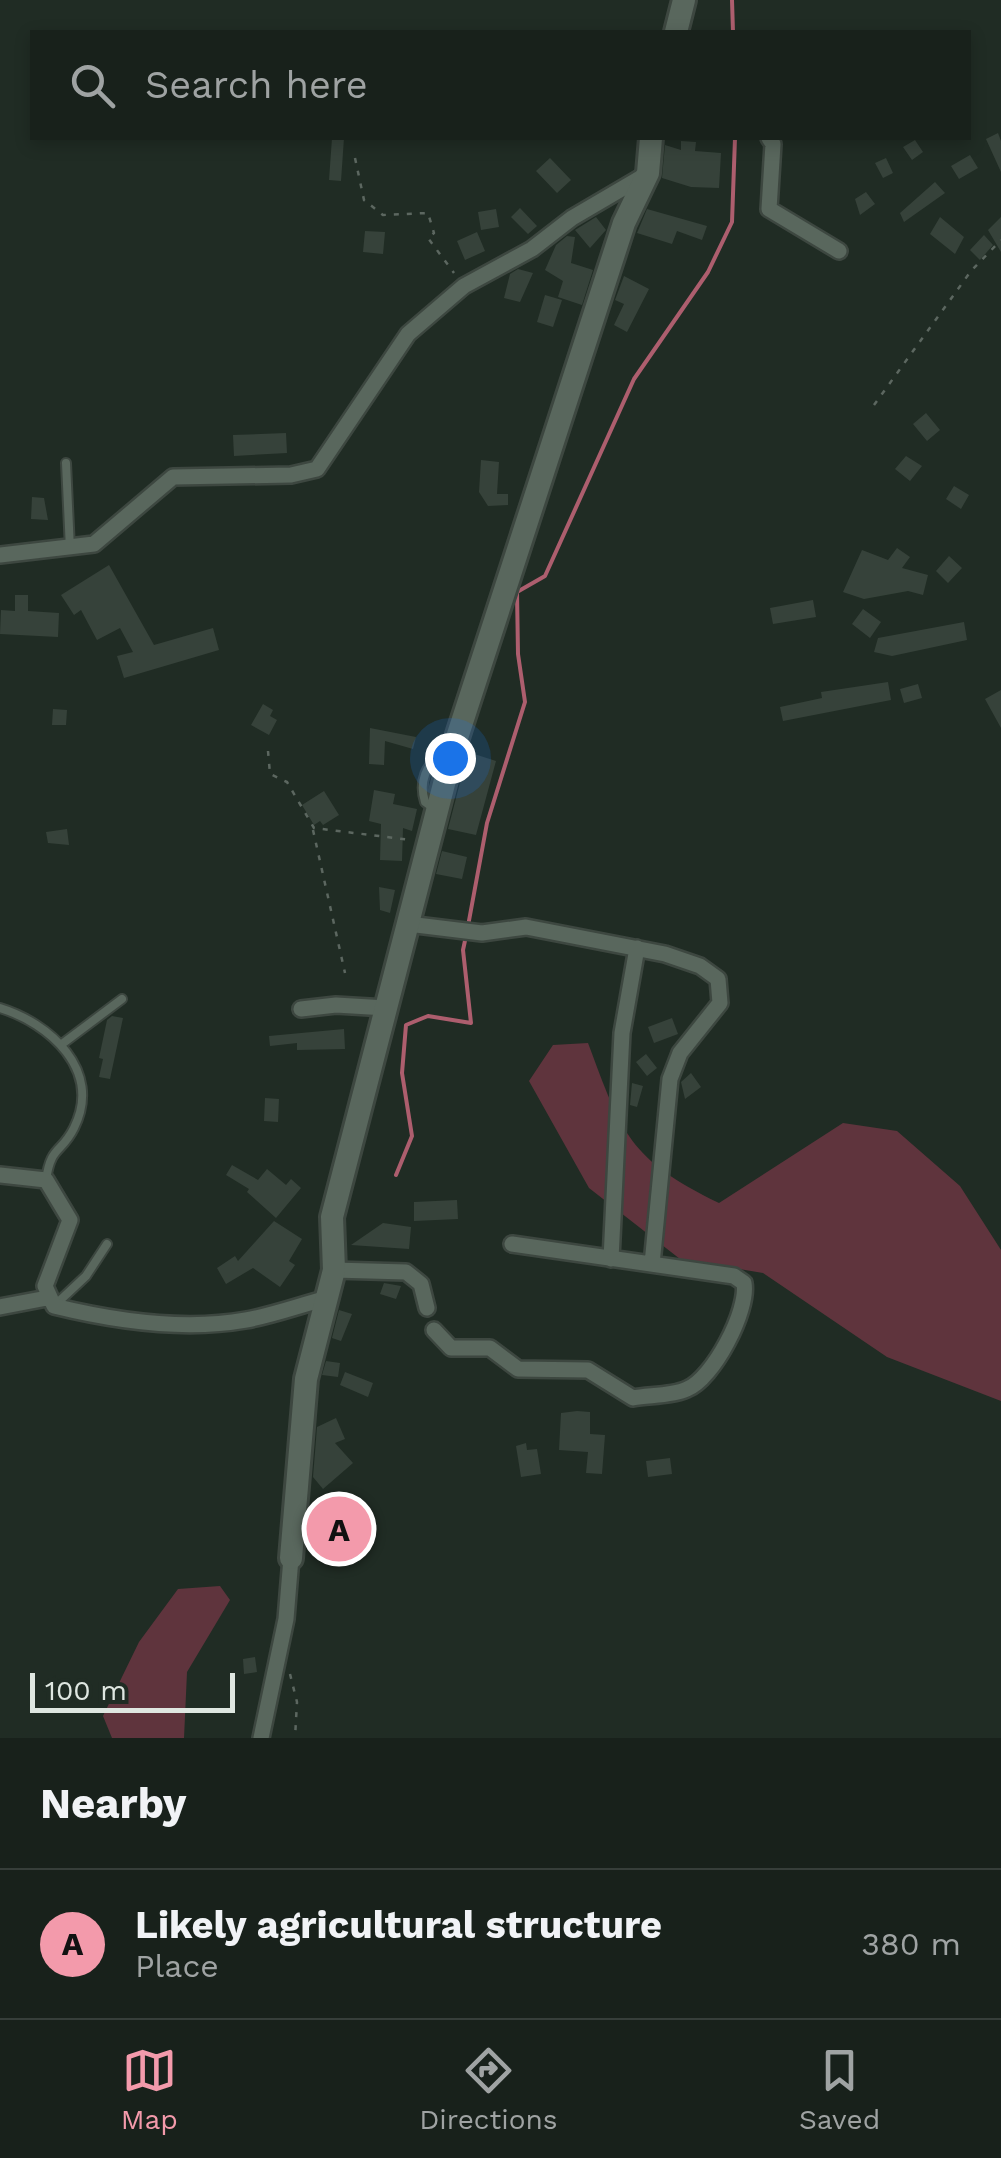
<!DOCTYPE html>
<html lang="en">
<head>
<meta charset="utf-8">
<style>
  :root { --surface:#18211b; --page:#252e28; --text:#f1f3f6; --muted:#9fa3a3; --line:#363e3a; --accent:#f39aab }
  body { margin:0; font-family:"Work Sans",sans-serif; background:var(--page); color:var(--text) }
  .scale { position:absolute; left:30px; bottom:25px; width:205px; box-sizing:border-box; padding-left:10px; border:5px solid #dfe7e1; border-top:0; font-size:28px; line-height:35px; white-space:nowrap; color:#dfe7e1; -webkit-text-stroke:8px #202c24; paint-order:stroke }
  .you { position:absolute; left:450px; top:758px; width:35px; height:35px; margin:-25px; border:8px solid #fff; border-radius:50%; background:#1a73e8; box-shadow:0 0 0 15px #1a73e833 }
  .badge { display:grid; place-items:center; width:65px; height:65px; border-radius:50%; background:var(--accent); color:#111; font-size:32px; font-weight:700 }
  .pin { position:absolute; translate:-50% -50%; border:5px solid #fff; box-shadow:0 2px 10px #0006 }
  .list { margin:0; padding:0; list-style:none }
  h2 { display:flex; justify-content:space-between; align-items:center; height:130px; margin:0; padding:0 40px; font-size:42px }
  h2 small { font-size:32px; font-weight:400; color:var(--muted) }
  .list li { display:grid; grid-template-columns:65px 1fr auto; gap:30px; align-items:center; box-sizing:border-box; height:150px; padding:0 40px; border-top:2px solid var(--line) }
  .list b { display:block; font-size:38px; white-space:nowrap }
  .list p { margin:0; font-size:32px; white-space:nowrap; color:var(--muted) }
  .list em { font-size:32px; font-style:normal; color:var(--muted) }
  .icon { flex:none; width:55px; height:55px; fill:none; stroke:currentColor; stroke-width:2; stroke-linecap:round; stroke-linejoin:round }
  .map { position:relative; flex:none; width:1001px; height:1738px; overflow:hidden }
  .search { position:absolute; background:var(--surface); box-shadow:0 5px 15px #0003; left:30px; right:30px; top:30px; height:110px; display:flex; align-items:center; gap:25px; box-sizing:border-box; padding:0 35px; border-radius:0px; color:var(--muted); font-size:38px }
  .sheet { height:280px; background:var(--surface) }
  nav { display:flex; justify-content:space-around; align-items:center; box-sizing:border-box; height:140px; border-top:2px solid var(--line); background:var(--surface); font-size:28px; color:var(--muted) }
  nav a { display:grid; justify-items:center; gap:5px }
  nav .on { color:var(--accent) }
  .map>svg:first-child { display:block }
  .green { fill:#5f343d }
  .lines { fill:none; stroke-linecap:round; stroke-linejoin:round }
  .stream { stroke:#ad5e6e; stroke-width:4 }
  .building { fill:#36423a }
  .lane-casing { stroke:#3d4740; stroke-width:12 }
  .street-casing { stroke:#3d4740; stroke-width:20 }
  .secondary-casing { stroke:#3d4740; stroke-width:28 }
  .path { stroke:#5c6760; stroke-width:2.5; stroke-dasharray:5 8; stroke-linecap:butt }
  .lane { stroke:#59675d; stroke-width:8 }
  .street { stroke:#59675d; stroke-width:15 }
  .secondary { stroke:#59675d; stroke-width:22 }
</style>
</head>
<body>
<div class="map">
<svg width="1001" height="1738" viewBox="0 0 1001 1738">
  <rect width="100%" height="100%" fill="#202c24"/>
  <path class="green" d="M588,1043c34,91 41,116 131,160l124,-80 54,8 63,55 41,64v151l-114,-44 -124,-84 -83,-14 -91,-71 -60,-107 24,-36z
    M220,1586l10,14 -43,72 -3,66h-72l-9,-22 36,-74 39,-53z"/>
  <g class="lines">
    <path class="stream" d="M732,0l1,32
      M468,926l19,-103 38,-121 -7,-48 -1,-62 28,-16 89,-197 74,-107 24,-50 3,-84
      M396,1175l16,-39 -10,-63 4,-48 22,-9 43,7 -8,-73 3,-14"/>
  </g>
  <path class="building" d="M998,133l3,8v31l-15,-33z
    M332,138h12l-3,43 -12,-1z
    M915,140l8,12 -11,8 -9,-13z
    M681,141l15,1 -1,9 26,2 -2,35 -28,-1 -29,-9 3,-33 16,5z
    M970,155l8,13 -19,11 -8,-13z
    M550,158l21,22 -14,13 -21,-22z
    M886,158l7,15 -10,5 -8,-15z
    M935,182l10,11 -41,29 -4,-9z
    M866,192l9,12 -15,11 -5,-16z
    M520,208l17,18 -9,8 -17,-17z
    M496,209l3,18 -18,3 -3,-18z
    M647,209l60,17 -5,14 -25,-9 -5,13 -35,-11z
    M596,217l10,13 -16,18 -15,-18z
    M940,217l24,20 -9,17 -25,-20z
    M1001,217v35l-13,-22z
    M365,231l20,1 -2,22 -20,-2z
    M477,232l8,19 -20,9 -8,-19z
    M984,235l9,10 -13,15 -10,-10z
    M567,236l8,1 -4,26 22,7 -11,35 -24,-8 5,-16 -18,-11 11,-25z
    M518,269l15,4 -13,29 -16,-4 6,-24z
    M624,276l25,13 -22,43 -13,-7 10,-21 -9,-4z
    M545,295l17,5 -9,27 -16,-5z
    M926,413l14,17 -13,11 -14,-17z
    M286,433l1,20 -53,3 -1,-21z
    M906,456l16,10 -12,15 -15,-12z
    M481,460l18,2 -2,32h11v11l-20,1 -9,-14z
    M954,486l15,9 -8,14 -15,-10z
    M32,497l12,1 4,22 -17,-1z
    M897,548l13,9 -8,11 26,7 -5,20 -15,-4 -44,8 -21,-7 19,-42 26,10z
    M949,556l13,12 -14,15 -12,-12z
    M109,565l45,80 59,-17 6,22 -95,28 -7,-22 16,-4 -13,-24 -23,12 -16,-30 -7,5 -13,-20z
    M15,595h13v16l31,2 -1,24 -58,-3 1,-24 14,1z
    M813,600l3,17 -43,7 -3,-16z
    M863,609l18,13 -11,16 -18,-14z
    M964,622l3,18 -75,16 -18,-4 4,-14z
    M888,682l3,18 -108,21 -3,-14 42,-9 -1,-6z
    M918,684l4,14 -18,5 -4,-14z
    M1001,690v38l-16,-29z
    M263,704l10,6 -3,6 7,4 -8,15 -18,-10z
    M53,709l14,1 -1,15h-14z
    M370,728l46,9 -3,12 -28,-8 -1,24 -15,-1z
    M468,752l28,9 -20,74 -28,-6z
    M374,790l21,4 -2,10 24,5 -5,22 -9,-3 -1,33 -22,-1 1,-36 -12,-3z
    M324,791l15,24 -16,10 -3,-4 -6,4 -12,-20z
    M67,829l2,16 -21,-2 -2,-11z
    M442,851l25,6 -5,22 -26,-5z
    M379,887l16,3 -5,23 -10,-3z
    M112,1016l11,2 -13,61 -11,-2 4,-18 -4,-1 8,-38z
    M672,1018l6,16 -24,9 -6,-16z
    M344,1029l1,20 -48,1v-7l-27,3 -1,-10z
    M646,1054l11,14 -10,8 -11,-14z
    M691,1073l10,14 -16,12 -4,-17z
    M632,1083l11,3 -6,21 -7,-2z
    M265,1098l14,1 -1,23 -14,-1z
    M232,1165l26,15 9,-11 19,16 5,-6 10,9 -25,30 -29,-26 2,-3 -23,-14z
    M457,1200l1,19 -44,2v-19z
    M274,1221l28,18 -13,22 6,4 -15,22 -27,-19 -27,16 -9,-16 18,-12 3,5z
    M383,1223l28,4 -2,22 -58,-4z
    M384,1283l17,3 -5,13 -16,-5z
    M339,1310l13,4 -11,27 -9,-3z
    M326,1361l14,2 -2,14 -16,-2z
    M345,1372l28,11 -5,14 -28,-12z
    M577,1411l13,1v22l15,1 -3,39 -16,-1 2,-21 -29,-2 2,-37z
    M336,1418l9,21 -10,4 18,20 -30,26 -10,-12 4,-50z
    M526,1443l1,7 10,-1 4,25 -20,3 -5,-31z
    M670,1458l2,16 -24,3 -2,-16z
    M334,1508l23,35 -12,8 -23,-35z
    M255,1657l2,15 -13,2 -1,-15z"/>
  <g class="lines">
    <defs>
      <path id="lane" d="M66,463l4,86
        M432,807l-7,-5c-6,-19 0,-40 20,-47
        M0,1008c49,15 103,62 74,120 -13,26 -23,17 -28,52
        M62,1044l60,-45
        M54,1306l32,-30 21,-32"/>
      <path id="street" d="M769,138l4,6 -4,65 70,42
        M0,555l94,-11 79,-67 118,-2 26,-6 91,-135 56,-48 68,-37 40,-31 75,-44
        M408,924l74,9 44,-6 139,27 35,12 18,13 2,24 -40,50 -10,26 -18,185
        M301,1009l35,-4 50,3
        M0,1175l46,5 24,40 -25,66 9,20c61,15 130,25 192,14 28,-5 54,-15 82,-22
        M611,1259l11,-226 15,-85
        M334,1270l72,2 15,12 6,24
        M0,1307l47,-9
        M434,1330l17,18h39l28,21 70,1 45,28c16,-3 39,-2 54,-9 26,-10 62,-79 57,-106l-10,-7 -222,-32
        M261,1738l25,-119 5,-61"/>
      <path id="secondary" d="M676,32l8,-32
        M291,1558l15,-179 28,-109 -2,-53 120,-464 172,-530 24,-50 3,-35"/>
    </defs>
    <use href="#lane" class="lane-casing"/>
    <use href="#street" class="street-casing"/>
    <use href="#secondary" class="secondary-casing"/>
    <path class="path" d="M355,158l9,42 19,15 45,-2 6,20 -6,5 26,35
      M874,405l97,-134 30,-31
      M268,751l2,23 17,8 27,46 97,12
      M313,830l32,143
      M290,1674l7,28 -2,36"/>
    <use href="#lane" class="lane"/>
    <use href="#street" class="street"/>
    <use href="#secondary" class="secondary"/>
  </g>
</svg>
<div class="scale">100 m</div>
<div class="you"></div>
<div class="pin badge" style="left:339px;top:1529px">A</div>
<div class="search"><svg class="icon" aria-label="search" viewBox="0 0 24 24"><circle cx="10" cy="10" r="6"/><path d="M15 15l6 6"/></svg>Search here</div>
</div>
<section class="sheet">
<h2>Nearby<small></small></h2>
<ul class="list">
<li><span class="badge">A</span><div><b>Likely agricultural structure</b><p>Place</p></div><em>380 m</em></li>
</ul>
</section>
<nav>
<a class="on"><svg class="icon" aria-label="map" viewBox="0 0 24 24"><path d="M3 6l6-2 6 2 6-2v14l-6 2-6-2-6 2zM9 4v14M15 6v14"/></svg>Map</a>
<a><svg class="icon" aria-label="directions" viewBox="0 0 24 24"><path d="M12 3l9 9-9 9-9-9zM9 14v-3h6M13 9l2 2-2 2"/></svg>Directions</a>
<a><svg class="icon" aria-label="saved" viewBox="0 0 24 24"><path d="M7 4h10v16l-5-4-5 4z"/></svg>Saved</a>
</nav>
</body>
</html>
